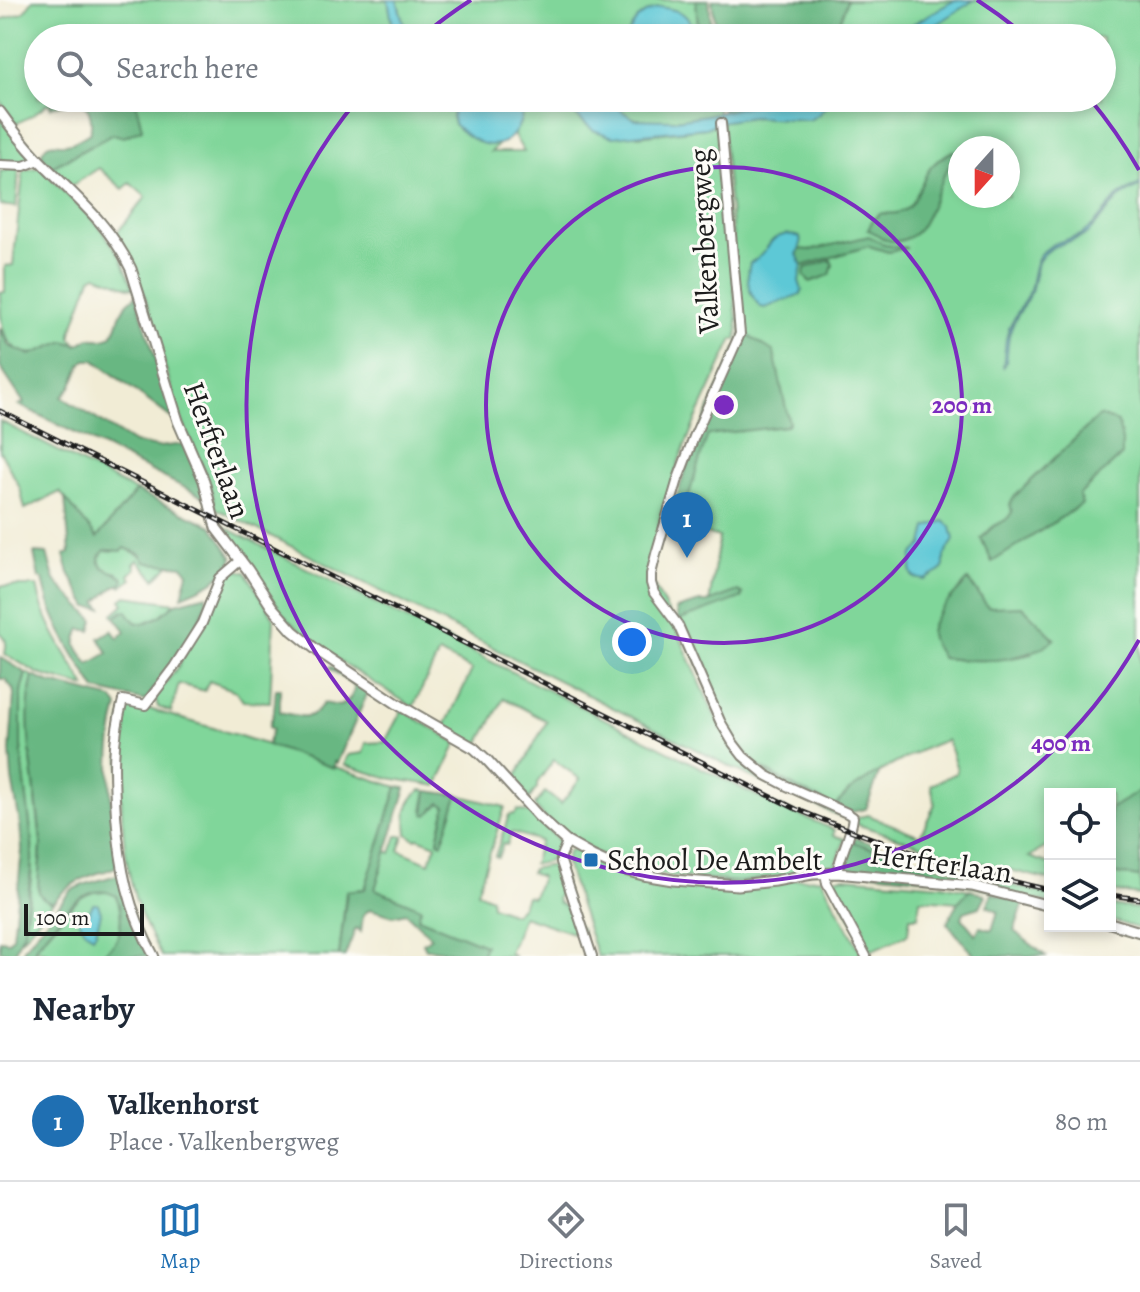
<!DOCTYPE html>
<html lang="en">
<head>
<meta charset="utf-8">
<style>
  :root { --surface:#fff; --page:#f2f2f3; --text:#1f2937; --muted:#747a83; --line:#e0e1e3; --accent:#1f6fb2 }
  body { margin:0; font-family:Alegreya,serif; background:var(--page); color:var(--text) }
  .controls { position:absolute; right:24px; bottom:24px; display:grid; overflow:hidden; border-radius:0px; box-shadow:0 4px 12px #0003 }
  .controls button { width:72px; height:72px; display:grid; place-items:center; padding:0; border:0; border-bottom:2px solid var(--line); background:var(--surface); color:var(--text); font:40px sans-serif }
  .compass { position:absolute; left:948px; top:136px; width:72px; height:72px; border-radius:50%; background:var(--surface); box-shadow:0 4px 12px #0003; rotate:201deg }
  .scale { position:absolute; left:24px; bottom:20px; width:120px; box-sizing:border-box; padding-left:8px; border:4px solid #1c1c1c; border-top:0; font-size:22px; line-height:28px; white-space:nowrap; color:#1c1c1c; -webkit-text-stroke:6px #fdfcf7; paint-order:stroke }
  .you { position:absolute; left:632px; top:642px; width:28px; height:28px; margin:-20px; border:6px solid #fff; border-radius:50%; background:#1a73e8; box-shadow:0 0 0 12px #1a73e833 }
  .badge { display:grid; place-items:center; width:52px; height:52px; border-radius:50%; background:var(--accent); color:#fff; font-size:26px; font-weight:700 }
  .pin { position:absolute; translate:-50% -66px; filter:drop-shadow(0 2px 4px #0008) }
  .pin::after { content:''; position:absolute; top:42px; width:28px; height:24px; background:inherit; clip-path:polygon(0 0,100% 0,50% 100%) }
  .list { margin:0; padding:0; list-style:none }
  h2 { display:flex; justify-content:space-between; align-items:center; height:104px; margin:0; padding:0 32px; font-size:34px }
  h2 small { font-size:26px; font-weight:400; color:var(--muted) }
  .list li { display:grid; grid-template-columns:52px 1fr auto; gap:24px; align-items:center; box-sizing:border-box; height:120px; padding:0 32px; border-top:2px solid var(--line) }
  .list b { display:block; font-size:30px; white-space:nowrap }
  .list p { margin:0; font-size:26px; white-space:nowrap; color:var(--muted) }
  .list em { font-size:26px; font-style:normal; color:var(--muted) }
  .icon { flex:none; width:44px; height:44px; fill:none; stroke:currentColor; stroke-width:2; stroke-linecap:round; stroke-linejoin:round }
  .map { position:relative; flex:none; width:1140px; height:956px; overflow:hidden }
  .search { position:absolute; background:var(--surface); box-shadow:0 4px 12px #0003; left:24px; right:24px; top:24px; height:88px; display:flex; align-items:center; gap:20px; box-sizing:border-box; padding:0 28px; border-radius:44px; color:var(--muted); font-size:30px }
  .sheet { height:224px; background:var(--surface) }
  nav { display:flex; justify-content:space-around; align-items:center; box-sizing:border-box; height:112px; border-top:2px solid var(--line); background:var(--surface); font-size:22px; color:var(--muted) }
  nav a { display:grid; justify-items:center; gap:4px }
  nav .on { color:var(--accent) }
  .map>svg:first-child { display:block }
  .green { fill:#80d69a; stroke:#4e795b; stroke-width:2; fill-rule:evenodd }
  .forest { fill:#68b782; stroke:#426a4f; stroke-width:2 }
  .water { fill:#5dc8d6; stroke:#3c7279; stroke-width:2 }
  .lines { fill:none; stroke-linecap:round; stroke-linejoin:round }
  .minor-casing { stroke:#868478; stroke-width:12 }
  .tertiary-casing { stroke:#868478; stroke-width:13 }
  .minor { stroke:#fff; stroke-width:8 }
  .tertiary { stroke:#fff; stroke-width:9 }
  .rail-casing { stroke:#1c1c1c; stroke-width:5 }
  .rail { stroke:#fdfcf7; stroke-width:2; stroke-dasharray:6; stroke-linecap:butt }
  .ring { fill:none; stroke:#7b2cbf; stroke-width:4 }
  .poi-dot { fill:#1f6fb2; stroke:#fdfcf7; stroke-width:3 }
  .labels { text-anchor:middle; stroke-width:6; stroke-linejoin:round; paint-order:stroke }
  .street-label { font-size:30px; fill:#1c1c1c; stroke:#fdfcf7 }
  .poi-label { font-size:30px; fill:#1c1c1c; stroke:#fdfcf7; text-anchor:start }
  .centre { fill:#7b2cbf; stroke:#fdfcf7; stroke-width:4 }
  .ring-label { font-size:24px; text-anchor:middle; font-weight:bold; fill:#7b2cbf; stroke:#fdfcf7; stroke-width:6; stroke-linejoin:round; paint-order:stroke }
</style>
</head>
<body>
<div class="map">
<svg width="1140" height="956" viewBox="0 0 1140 956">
  <rect width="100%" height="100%" fill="#fdfcf7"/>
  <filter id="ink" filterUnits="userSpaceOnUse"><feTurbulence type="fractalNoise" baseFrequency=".0125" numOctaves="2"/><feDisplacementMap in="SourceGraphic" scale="16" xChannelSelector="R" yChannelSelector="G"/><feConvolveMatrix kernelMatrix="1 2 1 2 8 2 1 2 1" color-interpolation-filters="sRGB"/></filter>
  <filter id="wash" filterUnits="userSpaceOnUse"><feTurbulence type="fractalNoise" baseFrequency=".006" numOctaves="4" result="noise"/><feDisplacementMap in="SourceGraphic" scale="32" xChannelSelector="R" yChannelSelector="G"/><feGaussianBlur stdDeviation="1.8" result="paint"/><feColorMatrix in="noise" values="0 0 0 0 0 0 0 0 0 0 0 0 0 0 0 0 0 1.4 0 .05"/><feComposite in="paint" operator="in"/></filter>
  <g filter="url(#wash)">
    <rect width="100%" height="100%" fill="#f1ecd5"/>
    <path class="green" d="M33,0h355l5,27 7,11h-362v60h14l-1,9 -3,-4 -14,11 -18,10 -16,-23v-81l23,-7z
      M397,0h299l3,38h-6l-1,-13 -14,-13 -18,-5 -30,23 -3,8h-155l-3,-13 -57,9 -8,-9z
      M840,0h300v791l-30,18v-15h-60v51l-21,12 21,7v16l-92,-23 -102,-33 2,-7 10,-2 52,21 15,-32 -4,-19 25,-12 1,-4 -10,-29c-17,5 -32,13 -47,21 -26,14 -45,23 -65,45l-33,-15 -47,-27 -26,-32 -51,-112 31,-16 10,-67 -41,-9 28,-96 36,-99 -21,-221 58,-14h323v-60h-272zM960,148h48v48h-48zM1122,455l-43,40 3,9 -90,57zM970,581l18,26 44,47c-33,8 -57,7 -91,4l-4,-43z
      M135,98h322l-5,18 2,8c13,12 28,23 46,19l-9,9h33l-11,-18c9,-11 12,-22 7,-36h36l8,8 74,30 68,-8 13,-6 19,209 -2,9 -3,-1 -37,80 -17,42 -27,89 3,3 -6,24 24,44 41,93 33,49 98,51 -1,4 -97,-43 -532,-267c-4,-31 -21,-58 -33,-87 -23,-61 -30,-131 -66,-187l30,-37 -16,-14 -7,6 -24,-21 -28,18 -19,-19 61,-33 28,-5z
      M610,98h96v2l11,2 1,11c-21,4 -70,14 -89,3 -8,-4 -13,-12 -19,-18z
      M0,117l29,38 -3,6 -5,2 -21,-3z
      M39,167l60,59 22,31 13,32 -38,-14 -5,3 -20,55v5l7,7c-20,-5 -19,0 -37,6 -7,3 -11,3 -18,1 -23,-8 -23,-36 -23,-60h5v-26l8,-1 10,-91 1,-4z
      M8,169h11l-3,38 -16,-2v-34h4z
      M0,421l136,70 -39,47 -37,-46 -35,17 -5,-21 -20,-37z
      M217,523l554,280 64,27 -2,5 12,4 -10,28 -2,2 -95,13 -70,-6 -41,-8 -45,-22 -27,-18 -20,-21v-3l10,-12 16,12 19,-25 -26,-19 -17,23v5l-8,11 -15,-18 33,-60 -43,-23 -26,48 -33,-20 27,-56 -33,-17 -26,54 -74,-46 -51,-41z
      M125,548l15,7 9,8 22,1 -16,15 -17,-19 -4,4 2,4 -7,7 3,4 -10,8 -2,-1 -2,-13 -15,-4 -4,-9 3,-7 3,-3 12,1z
      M234,569l12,3 28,46 -4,84 -27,-1 -7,-10 -27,-10 -4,10 -26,-7 -8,28 -13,-5 -3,-10 24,-32 41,-83z
      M0,586h37c7,38 30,69 49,101l-47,-13 -34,-20c2,-10 2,-14 -5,-21z
      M126,596l50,7 -17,14 -18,7 -6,-2 -12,-12 -8,7 -2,-3 11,-10 -3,-4z
      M26,673l7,3 -3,15 1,69 10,83 -3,47 11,12h4l-32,38c7,-24 13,-75 11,-100 -5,-53 -20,-115 -6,-167z
      M131,706l11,1 95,28 160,52 -32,102 -19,2 -7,65h-178c-7,-14 -15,-29 -21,-44 -17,-45 -18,-93 -20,-140 0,-21 -2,-41 3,-61z
      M402,710l55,33 -20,43 -49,-8 -44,-13 4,-10 15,-2 3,-10 19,-1z
      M421,790l6,1 -4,19 9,1 8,-8 6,2 -8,35 4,2 16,-47 47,12 -28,85 14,6 1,8 22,8 8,-8 4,-10 7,1 8,-20 -10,-4 1,-4c9,-2 18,-5 27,-2l6,14 -3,10 -5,7 1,4 8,5 9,18 6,3 3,9 -61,-21 -14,37 6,3h-34l4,-11 -67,-27 2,-10 -45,-19 11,-38 5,2 6,-17h7l-5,14 30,13 7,-18 -18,-7 -3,1 -8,-5c-2,-19 -2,-32 14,-44z
      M517,810l14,3 29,29c-1,17 -10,21 -27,22l7,-23 -28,-9 -5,13 -4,-1 -5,13 -3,-1 14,-41 6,-1z
      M855,838l77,27 118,30v8l-100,-22 -3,-5 -93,-34z
      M569,850h6l48,24 28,7 29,4 141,-7 42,78h-266l-31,-92v-6z
      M1110,873l30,4v18l-30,-4z
      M844,877l98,8 28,5 -12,12 -38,-3 -2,18h-8l-2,16 -4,3 -36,16 -39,-74z
      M93,891c7,0 14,-1 20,3 12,8 9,40 1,50 -3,4 -7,6 -10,9l-1,3h-49l-19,-8 46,-52z
      M1110,905l30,4v20l-30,-9z"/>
    <path class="forest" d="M696,0h13l3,38h-13z
      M712,0h135l-12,38h-118z
      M52,98h83l7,31 -18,8 -11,-3 -61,33 -11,-12c7,-19 15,-8 29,-12 6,-1 14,-7 20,-10 3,-13 1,-24 -10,-33l-29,7z
      M721,98h58l-56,14z
      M953,151h7v4c-23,19 -24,51 -41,74 -6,8 -19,14 -29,12 -8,-1 -14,-9 -22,-11l5,-11 9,-6c33,5 33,-20 46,-42 6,-9 15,-15 25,-20z
      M869,236l16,9 22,3 -19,4 -19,-6 -67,20 -5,-9 2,-8 12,1z
      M831,260l2,5 -3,10 -20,7 -6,-6 1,-8z
      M136,295l38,125 -80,-60h-8l-4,3 -11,24 -9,10 72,46 24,4 26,-3 23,55 -188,-94 5,-2 -24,-36v-39l9,18 21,9 35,-14 12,4 13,-7c32,7 23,-18 36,-33 3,-4 7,-6 10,-10z
      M743,332l31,20 15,71 -3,3 -78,9c-12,33 -20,66 -31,100l-12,-4 32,-95z
      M1099,416l19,6 4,19v14l-43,40 3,9 -90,58 -11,-24c4,-3 9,-9 13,-12 9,-5 12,-4 18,-14l-2,-8 5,-8z
      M136,491l76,35 21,32c-7,21 -32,30 -51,38l6,-23 -5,-7 -34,-3 -4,-1 -5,-8 -15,-6 -3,3 -17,-1c-18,21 10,18 19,29l-2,5 -7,2 -18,16 5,6 -14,-1 -19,-34 -5,-18 6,-2 -5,-55 32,40z
      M34,553l13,1 7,24 3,5 37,37 -3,11 -10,-2c-9,18 -3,19 8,35l19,-11 -9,-15 13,-8 6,8 8,-7 -11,-14 11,-7 9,12 8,2 16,-7 17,-14 31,-8c0,25 -45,84 -62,106l-49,-11c-22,-36 -46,-69 -53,-111l-4,-1z
      M968,580l20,27 34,-1 33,33c-34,25 -73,23 -113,19 -5,-7 -11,-16 -12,-24 0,-18 27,-41 38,-54z
      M738,591l5,3 -2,4 -63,23 -2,-12 24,-7h8z
      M0,657l26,16 -5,18v56l11,96v18l-8,70 -11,24 -13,-4v-11l8,1 5,-4 9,-87 -2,-26 -8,-45 -2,-28 4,-57 -1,-5 -8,-10h-5z
      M331,666l38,24 -32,73 -3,-1v6l-67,-23 6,-16 -4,-2 5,-15 2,-23h4v23c9,2 27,8 35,1 4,-3 5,-7 9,-10l15,3c8,-3 16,-11 15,-20l-25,-18z
      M33,676l15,6 65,17 5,8c-15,51 -5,107 -1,159 -6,4 -11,5 -19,7 -19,6 -32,14 -45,29 -6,-1 -12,-4 -14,-10 -3,-8 3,-37 2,-49 -3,-52 -21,-116 -8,-167z
      M880,771l-14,38 -14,3 -17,-6 14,-15z
      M397,787l9,1 -31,101 46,19 -3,10 67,27 -4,11c-18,0 -36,-7 -55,-7l-3,-6 8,-6 -25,-24 -13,3 -23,-7 -7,6 -2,17 -4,-4 -2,2 -10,26h-6l8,-65 18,-2z
      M427,791l31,4 -16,48 -4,-2 8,-35 -6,-3 -12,12 -4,-1z
      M1140,791v86l-30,-4v-64z
      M849,840l98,36 3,5 -106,-11 -2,-1z
      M120,874l11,41 20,41h-48l1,-3c3,-3 7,-6 10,-9 9,-12 8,-35 2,-48 -33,-20 -63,31 -81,52v8h-13l2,-8 47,-58 12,-5z
      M970,890l16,5 -6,12 -16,5 -2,6 14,17 4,-8 12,3 6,-19 -11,-5 5,-13 32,10 -10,28 32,25h-71l-28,-33 11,-21z"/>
    <path class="water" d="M388,0h9l7,25 8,9 57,-9 3,13h-72l-7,-11z
      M955,0h19l-38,25 -25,13h-23z
      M660,7c21,3 33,8 33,31h-66c6,-18 15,-26 33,-31z
      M457,98h63c7,19 -5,46 -28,47 -15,0 -28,-11 -38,-21l-2,-8z
      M556,98h54l13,14 12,7 40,1 43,-7 61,-15h56l-17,17 -9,5 -57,-3 -33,5 -13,6 -93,9 -20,-7z
      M1140,184v2l-21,12 -30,34 -7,5 -29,10 -10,8 -5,7 -7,30 -17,30 -5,13 -3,27 -3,6 3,-29 3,-11 21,-38 5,-24 5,-12 13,-10 28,-9 13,-11 24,-28z
      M787,234l13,3 1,7 -4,10 5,12 -3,15 3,9 -1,4 -36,14 -4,-1c-12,-11 -16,-27 -11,-44 4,-3 8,-4 11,-8 12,-12 6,-16 26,-21z
      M944,521l7,6 3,13 -10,16v10l-3,5 -16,9 -10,-2 -3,-4 -1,-5 2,-15 10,-9 4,-18z
      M93,904h5l3,9 -5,19 -3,4 -8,-5 -6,-11 4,-5 4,1z"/>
  </g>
  <g filter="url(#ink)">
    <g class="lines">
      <defs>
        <path id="minor" d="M721,123l19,211 -46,103 -16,42 -22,75 -5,20v9l3,10 24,32 42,96 13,22 10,13 23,19 19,10 62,28 6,4c-2,20 -13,37 -16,56
          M0,165l24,1 15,-6
          M567,842l-6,14v6l31,94
          M825,873l2,11 39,72
          M154,956c-26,-47 -34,-88 -38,-141 -3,-43 -4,-73 7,-115l22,5 29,-38 28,-44 18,-45 21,-18"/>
        <path id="tertiary" d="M0,112c12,17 25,33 39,48 34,35 71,64 92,109l47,152 26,60 12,47 32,42 24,37 21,24 25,20 81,54 75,43 13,12 52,57 28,25 25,14 29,13 22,6 30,5 65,5 37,-4 37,-7 25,-1 135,13 78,20
          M1110,923l30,9"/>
      </defs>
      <use href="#minor" class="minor-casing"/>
      <use href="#tertiary" class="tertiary-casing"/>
      <use href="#minor" class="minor"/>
      <use href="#tertiary" class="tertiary"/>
      <defs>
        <path id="rail" d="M0,411l796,398c83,34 166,62 254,81
          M1110,895l30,4"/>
      </defs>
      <use href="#rail" class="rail-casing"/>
      <use href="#rail" class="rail"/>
    </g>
  </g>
  <g class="ring">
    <circle cx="724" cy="405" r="238"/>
    <path d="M1139 640A477 477 0 1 1 359 98M421 37A477 477 0 0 1 471 0M977 0A477 477 0 0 1 1027 37M1089 98A477 477 0 0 1 1139 170"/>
  </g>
  <rect class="poi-dot" x="583" y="852" width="16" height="16" rx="4"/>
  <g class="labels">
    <g class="street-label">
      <text transform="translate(704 241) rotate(-93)" y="10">Valkenbergweg</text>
      <text transform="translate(217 450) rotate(70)" y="10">Herfterlaan</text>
      <text transform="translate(941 863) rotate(8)" y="10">Herfterlaan</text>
    </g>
    <g class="poi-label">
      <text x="607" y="870">School De Ambelt</text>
    </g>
  </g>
  <circle cx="724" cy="405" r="12" class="centre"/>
  <g class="ring-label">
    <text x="962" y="413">200 m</text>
    <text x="1061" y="751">400 m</text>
  </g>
</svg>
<div class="controls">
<button><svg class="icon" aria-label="locate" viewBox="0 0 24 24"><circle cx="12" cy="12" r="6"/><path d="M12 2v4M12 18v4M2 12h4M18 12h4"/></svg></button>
<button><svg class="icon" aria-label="layers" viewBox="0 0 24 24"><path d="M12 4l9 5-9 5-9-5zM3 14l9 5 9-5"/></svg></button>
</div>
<svg class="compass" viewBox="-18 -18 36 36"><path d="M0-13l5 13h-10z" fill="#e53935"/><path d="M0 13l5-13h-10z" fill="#747a83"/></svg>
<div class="scale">100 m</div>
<div class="you"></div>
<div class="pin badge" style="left:687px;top:558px">1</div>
<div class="search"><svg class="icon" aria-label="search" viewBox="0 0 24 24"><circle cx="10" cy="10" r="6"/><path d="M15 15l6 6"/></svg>Search here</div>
</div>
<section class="sheet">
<h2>Nearby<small></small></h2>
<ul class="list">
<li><span class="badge">1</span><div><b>Valkenhorst</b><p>Place · Valkenbergweg</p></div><em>80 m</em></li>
</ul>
</section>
<nav>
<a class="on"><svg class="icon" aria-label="map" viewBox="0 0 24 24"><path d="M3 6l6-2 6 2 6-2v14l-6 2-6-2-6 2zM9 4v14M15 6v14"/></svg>Map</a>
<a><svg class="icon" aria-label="directions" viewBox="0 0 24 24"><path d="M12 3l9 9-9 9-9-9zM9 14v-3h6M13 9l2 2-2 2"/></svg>Directions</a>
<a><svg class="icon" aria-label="saved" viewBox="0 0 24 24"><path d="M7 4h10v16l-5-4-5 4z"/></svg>Saved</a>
</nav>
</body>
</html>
